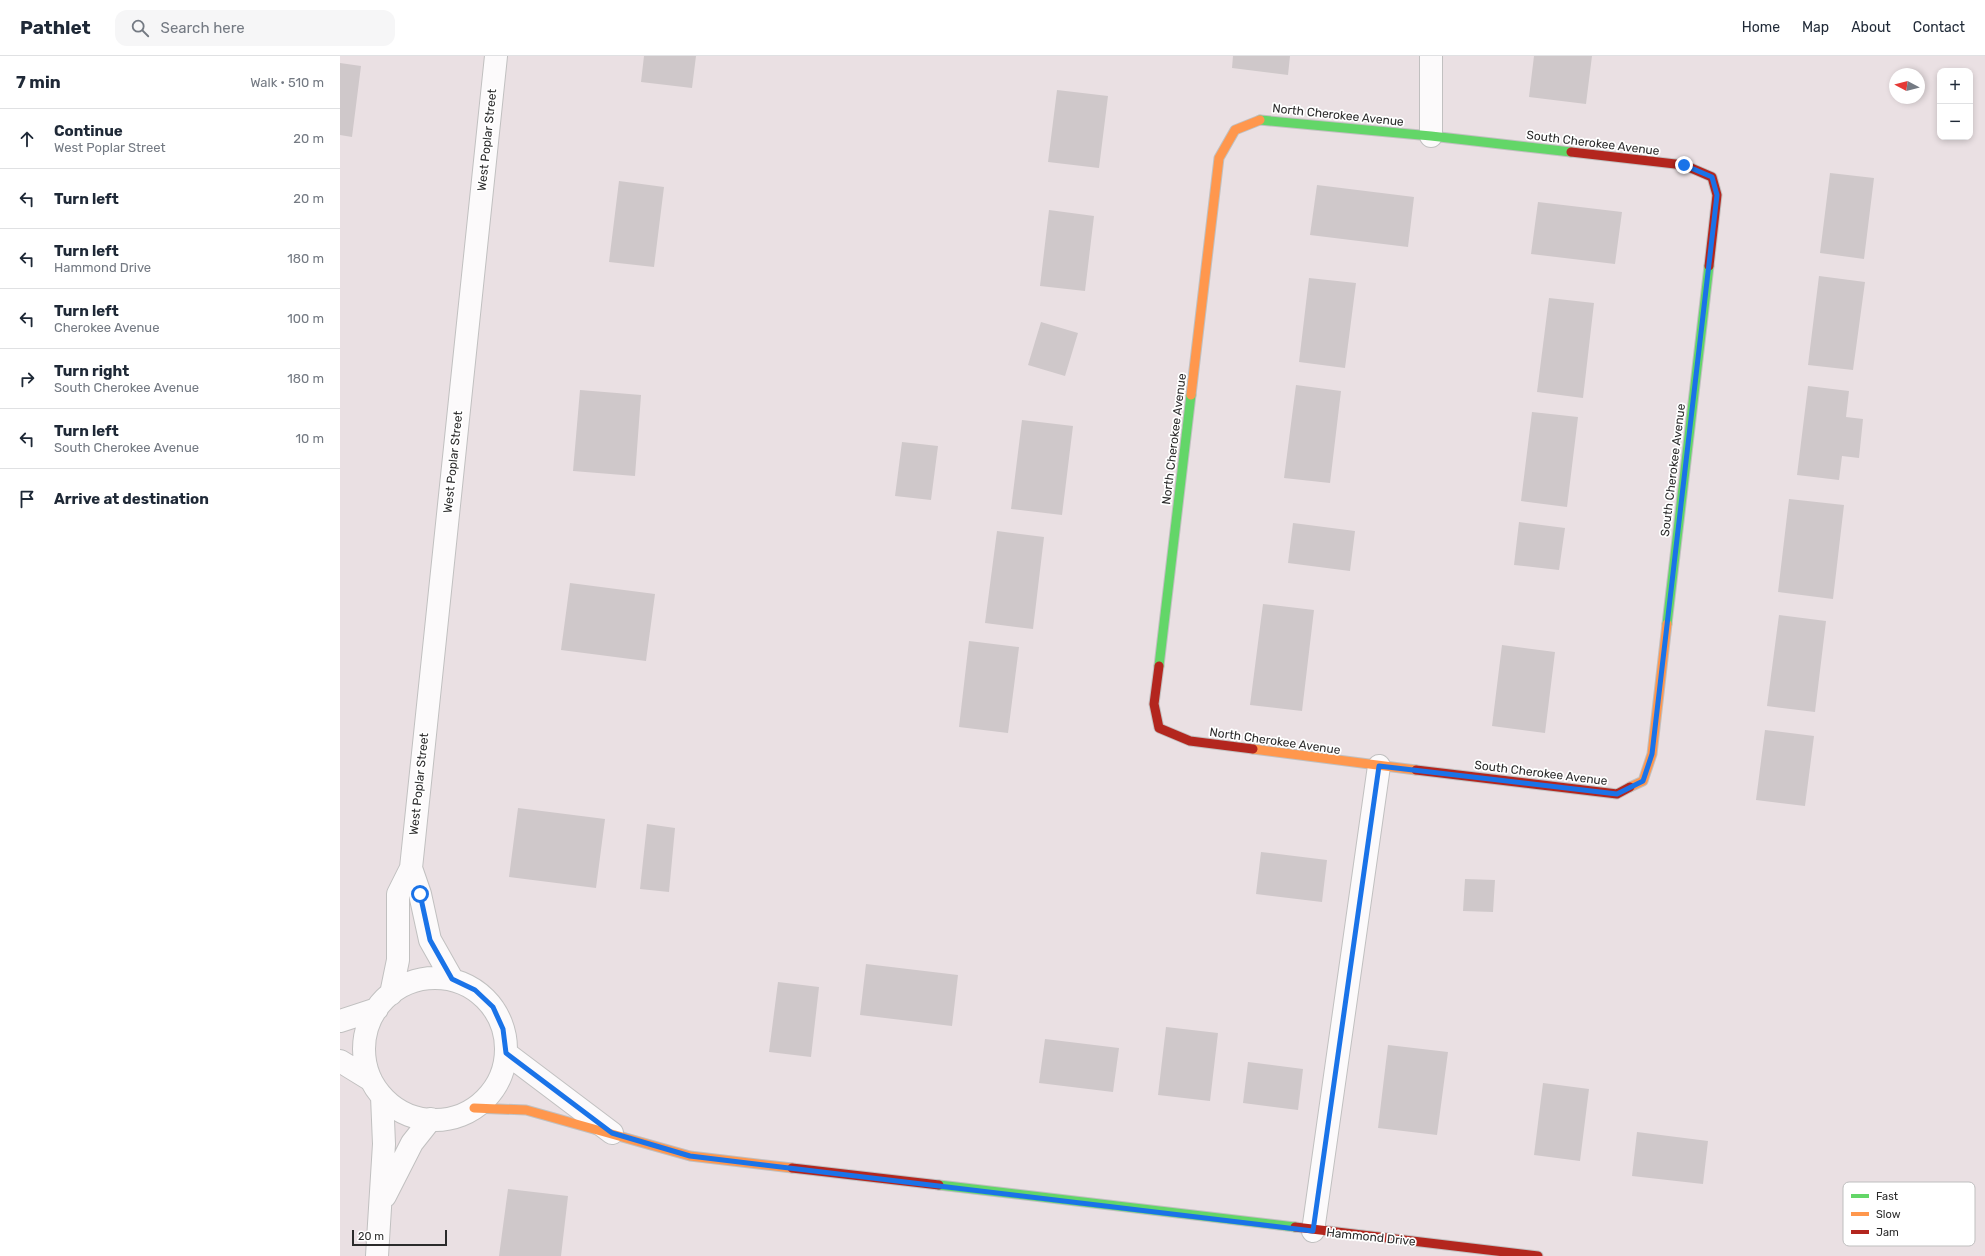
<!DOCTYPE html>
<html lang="en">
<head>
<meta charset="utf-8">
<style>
  :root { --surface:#fff; --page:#f6f6f7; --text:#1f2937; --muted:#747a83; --line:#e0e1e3 }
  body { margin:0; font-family:Rubik,sans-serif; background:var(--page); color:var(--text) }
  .controls { position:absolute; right:12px; top:12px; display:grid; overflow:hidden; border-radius:8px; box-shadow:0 2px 6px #0003 }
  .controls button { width:36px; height:36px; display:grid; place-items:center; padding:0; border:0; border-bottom:1px solid var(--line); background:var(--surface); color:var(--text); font:20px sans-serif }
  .compass { position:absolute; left:1549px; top:12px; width:36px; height:36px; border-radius:50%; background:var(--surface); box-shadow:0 2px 6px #0003; rotate:277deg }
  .scale { position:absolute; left:12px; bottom:10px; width:95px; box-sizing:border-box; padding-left:4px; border:2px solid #2b2b2b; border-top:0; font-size:11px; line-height:14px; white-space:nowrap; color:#2b2b2b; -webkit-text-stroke:3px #fff; paint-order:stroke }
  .stop { position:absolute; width:12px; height:12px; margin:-9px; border:3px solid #1a73e8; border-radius:50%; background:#fff }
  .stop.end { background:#1a73e8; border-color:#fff; box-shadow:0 1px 4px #0008 }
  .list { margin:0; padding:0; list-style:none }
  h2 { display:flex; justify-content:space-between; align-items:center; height:52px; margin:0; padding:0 16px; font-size:17px }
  h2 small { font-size:13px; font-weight:400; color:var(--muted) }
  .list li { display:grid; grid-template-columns:26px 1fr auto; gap:12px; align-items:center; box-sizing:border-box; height:60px; padding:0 16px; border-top:1px solid var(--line) }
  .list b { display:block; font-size:15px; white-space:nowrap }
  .list p { margin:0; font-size:13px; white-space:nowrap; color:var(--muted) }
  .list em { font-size:13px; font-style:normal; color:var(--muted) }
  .icon { flex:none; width:22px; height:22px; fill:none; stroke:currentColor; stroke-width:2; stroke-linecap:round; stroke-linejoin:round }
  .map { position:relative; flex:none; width:1645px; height:1200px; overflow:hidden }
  header { display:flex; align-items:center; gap:24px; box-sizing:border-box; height:56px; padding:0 20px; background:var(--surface); border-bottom:1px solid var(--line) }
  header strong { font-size:19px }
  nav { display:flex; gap:22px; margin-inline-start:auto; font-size:14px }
  .search { width:280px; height:36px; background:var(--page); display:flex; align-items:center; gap:10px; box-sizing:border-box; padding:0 14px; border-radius:12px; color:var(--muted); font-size:15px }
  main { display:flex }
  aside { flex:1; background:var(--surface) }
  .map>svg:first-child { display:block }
  .building { fill:#cfc8ca }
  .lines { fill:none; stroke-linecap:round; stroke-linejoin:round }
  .street-casing { stroke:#c1c0c0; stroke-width:24 }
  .fast-casing { stroke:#c1c0c0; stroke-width:11 }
  .slow-casing { stroke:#c1c0c0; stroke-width:11 }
  .jam-casing { stroke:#c1c0c0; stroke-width:11 }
  .street { stroke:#fcfafb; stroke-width:22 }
  .fast { stroke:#63d668; stroke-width:9 }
  .slow { stroke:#ff974d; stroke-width:9 }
  .jam { stroke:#b3261e; stroke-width:9 }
  .route { stroke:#1a73e8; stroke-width:5 }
  .labels { text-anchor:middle; stroke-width:3.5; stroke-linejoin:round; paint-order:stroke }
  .street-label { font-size:12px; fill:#2b2b2b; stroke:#fff }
  .key { fill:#fff; stroke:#bfbfbf; stroke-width:1 }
  .key-label { font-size:11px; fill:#2b2b2b }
</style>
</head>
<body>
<header>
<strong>Pathlet</strong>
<div class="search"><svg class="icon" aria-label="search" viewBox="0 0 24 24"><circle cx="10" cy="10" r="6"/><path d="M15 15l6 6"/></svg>Search here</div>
<nav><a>Home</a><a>Map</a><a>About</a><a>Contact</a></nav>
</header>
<main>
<aside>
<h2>7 min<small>Walk · 510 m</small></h2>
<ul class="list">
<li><svg class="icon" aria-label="ahead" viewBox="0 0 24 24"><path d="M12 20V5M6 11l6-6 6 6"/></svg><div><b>Continue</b><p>West Poplar Street</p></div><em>20 m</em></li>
<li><svg class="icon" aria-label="left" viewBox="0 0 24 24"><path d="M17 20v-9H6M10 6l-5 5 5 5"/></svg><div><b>Turn left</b></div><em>20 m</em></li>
<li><svg class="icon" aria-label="left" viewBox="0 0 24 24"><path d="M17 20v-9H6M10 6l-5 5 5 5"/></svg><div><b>Turn left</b><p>Hammond Drive</p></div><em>180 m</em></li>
<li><svg class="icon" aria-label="left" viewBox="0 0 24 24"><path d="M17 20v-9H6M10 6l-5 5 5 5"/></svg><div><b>Turn left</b><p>Cherokee Avenue</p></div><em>100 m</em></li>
<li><svg class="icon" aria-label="right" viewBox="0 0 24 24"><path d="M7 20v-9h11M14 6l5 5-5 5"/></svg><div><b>Turn right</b><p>South Cherokee Avenue</p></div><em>180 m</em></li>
<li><svg class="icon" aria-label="left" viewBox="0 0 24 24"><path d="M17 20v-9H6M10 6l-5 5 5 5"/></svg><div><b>Turn left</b><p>South Cherokee Avenue</p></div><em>10 m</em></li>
<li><svg class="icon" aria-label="arrive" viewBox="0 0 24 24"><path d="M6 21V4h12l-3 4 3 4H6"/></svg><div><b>Arrive at destination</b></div></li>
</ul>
</aside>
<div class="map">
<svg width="1645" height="1200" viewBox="0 0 1645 1200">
  <rect width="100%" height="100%" fill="#eae0e3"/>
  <path class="building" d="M304,0h52l-4,32 -51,-6z
    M893,0h57l-2,19 -56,-7z
    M1194,0h58l-6,48 -57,-7z
    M0,7l21,3 -9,71 -12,-2z
    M717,34l51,6 -9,72 -51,-6z
    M1490,117l44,5 -10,81 -44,-6z
    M279,125l45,6 -10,80 -45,-5z
    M977,129l97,12 -6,50 -98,-12z
    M1198,146l84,10 -7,52 -84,-10z
    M709,154l45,6 -9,75 -45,-5z
    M1479,220l46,6 -12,88 -45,-5z
    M969,222l47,5 -11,85 -46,-6z
    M1209,242l45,5 -11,95 -46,-6z
    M701,266l37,11 -13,43 -37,-11z
    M956,329l45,6 -11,92 -46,-5z
    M1468,330l41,5 -3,26 17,2 -4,39 -17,-2 -3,24 -42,-5z
    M240,334l61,5 -6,81 -62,-5z
    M1192,356l46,5 -11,90 -46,-6z
    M682,364l51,6 -11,89 -51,-6z
    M562,386l36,4 -7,54 -36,-4z
    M1449,443l55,6 -11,94 -55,-7z
    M1179,466l46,6 -6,42 -45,-5z
    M953,467l62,8 -5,40 -62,-8z
    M657,475l47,6 -11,92 -48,-6z
    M230,527l85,11 -9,67 -85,-11z
    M923,548l51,6 -12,101 -52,-6z
    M1439,559l47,6 -11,91 -48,-6z
    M629,585l50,6 -11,86 -49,-6z
    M1162,589l53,7 -10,81 -53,-7z
    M1425,674l49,6 -9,70 -49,-6z
    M178,752l87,11 -9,69 -87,-11z
    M307,768l28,4 -6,64 -29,-3z
    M921,796l66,8 -5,42 -66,-8z
    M1125,823l30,1 -2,32 -30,-1z
    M526,908l92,11 -6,51 -92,-11z
    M438,926l41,5 -8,70 -42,-5z
    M826,971l52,6 -8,68 -52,-6z
    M705,983l74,9 -6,44 -74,-9z
    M1048,989l60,7 -11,83 -59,-7z
    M908,1006l55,7 -5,41 -55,-7z
    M1203,1027l46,6 -9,72 -46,-6z
    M1297,1076l71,9 -5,43 -71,-8z
    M168,1133l60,7 -7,60h-62z"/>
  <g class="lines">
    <defs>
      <path id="street" d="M1091,80v-80
        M71,812l9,26 10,46 22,39
        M24 993a71 71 0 1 1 142 0a71 71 0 1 1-142 0Z
        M51,938l7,-34v-66l13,-26 85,-812
        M0,965l37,-12
        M166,997l106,80
        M0,1005l31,19
        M45,1140l27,-53 19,-24
        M973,1175l66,-465
        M37,1200l7,-112 -2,-48"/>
      <path id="fast" d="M920,64l171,16 140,16
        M1327,568l42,-358
        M819,610l32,-271
        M599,1129l356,42"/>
      <path id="slow" d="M851,339l28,-237 16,-28 25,-10
        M913,693l163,21
        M1290,731l13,-6 9,-27 15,-130
        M134,1052l52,2 164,46 102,12"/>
      <path id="jam" d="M1231,96l113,13 28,12 5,18 -8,71
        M819,610l-5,38 5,24 31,13 63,8
        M1076,714l201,24 13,-7
        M452,1112l147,17
        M955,1171l243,29"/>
    </defs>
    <use href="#street" class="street-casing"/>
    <use href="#fast" class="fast-casing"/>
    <use href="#slow" class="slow-casing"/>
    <use href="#jam" class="jam-casing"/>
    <use href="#street" class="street"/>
    <use href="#fast" class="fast"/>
    <use href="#slow" class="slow"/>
    <use href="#jam" class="jam"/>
  </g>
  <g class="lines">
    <path class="route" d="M80,838l10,46 22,39 23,11 18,17 10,22 3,24 106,80 78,23 623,75 66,-465 238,28 26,-13 9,-27 65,-559 -5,-18 -28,-12"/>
  </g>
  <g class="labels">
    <g class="street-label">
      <text transform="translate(998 59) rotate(6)" y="4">North Cherokee Avenue</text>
      <text transform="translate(147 84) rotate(-84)" y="4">West Poplar Street</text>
      <text transform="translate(1253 87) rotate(7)" y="4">South Cherokee Avenue</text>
      <text transform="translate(834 383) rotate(-83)" y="4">North Cherokee Avenue</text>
      <text transform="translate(113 406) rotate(-84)" y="4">West Poplar Street</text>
      <text transform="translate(1333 414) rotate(-83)" y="4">South Cherokee Avenue</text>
      <text transform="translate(935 685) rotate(8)" y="4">North Cherokee Avenue</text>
      <text transform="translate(1201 717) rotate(7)" y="4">South Cherokee Avenue</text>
      <text transform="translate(79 728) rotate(-84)" y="4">West Poplar Street</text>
      <text transform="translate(1031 1181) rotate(6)" y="4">Hammond Drive</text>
    </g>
  </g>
  <rect x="1503" y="1126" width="132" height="64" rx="6" class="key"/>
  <rect x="1511" y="1138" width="18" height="4" fill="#63d668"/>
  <rect x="1511" y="1156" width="18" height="4" fill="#ff974d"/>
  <rect x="1511" y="1174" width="18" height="4" fill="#b3261e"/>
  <g class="key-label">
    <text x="1536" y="1144">Fast</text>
    <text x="1536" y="1162">Slow</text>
    <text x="1536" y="1180">Jam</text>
  </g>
</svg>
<div class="controls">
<button>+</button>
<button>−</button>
</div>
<svg class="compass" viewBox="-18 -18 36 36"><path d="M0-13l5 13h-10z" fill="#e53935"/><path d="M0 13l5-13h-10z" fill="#747a83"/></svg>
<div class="scale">20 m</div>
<div class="stop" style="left:80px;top:838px"></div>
<div class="stop end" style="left:1344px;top:109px"></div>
</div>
</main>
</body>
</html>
